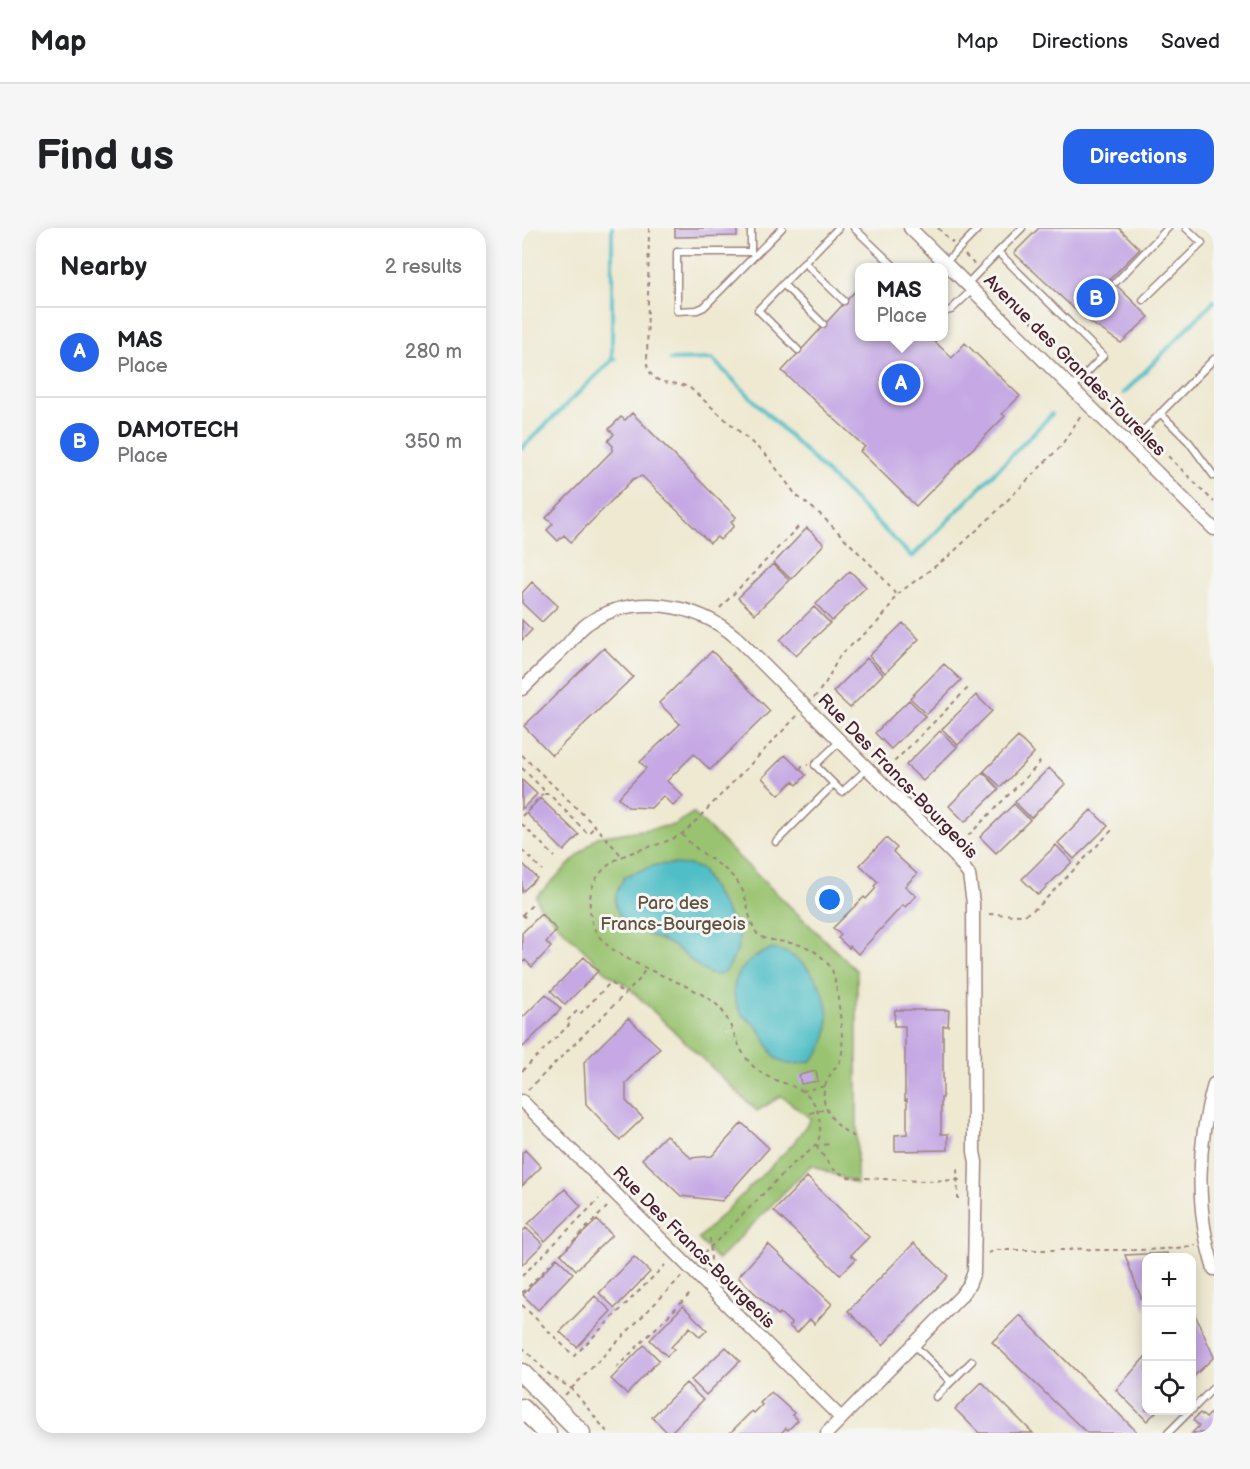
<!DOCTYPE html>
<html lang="en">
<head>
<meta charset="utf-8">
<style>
  :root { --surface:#fff; --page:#f6f6f6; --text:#202124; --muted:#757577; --line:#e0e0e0; --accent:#2563eb }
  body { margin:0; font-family:"Balsamiq Sans",sans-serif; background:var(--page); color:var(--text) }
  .controls { position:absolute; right:18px; bottom:18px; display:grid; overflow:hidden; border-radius:12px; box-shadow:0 3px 15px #0003 }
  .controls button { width:54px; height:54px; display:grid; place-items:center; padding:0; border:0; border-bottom:2px solid var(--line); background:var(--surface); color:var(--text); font:30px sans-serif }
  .you { position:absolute; left:308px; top:672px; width:21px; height:21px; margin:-15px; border:4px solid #fff; border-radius:50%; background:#1a73e8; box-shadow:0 0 0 9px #1a73e833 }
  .badge { display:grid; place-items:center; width:39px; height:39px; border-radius:50%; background:var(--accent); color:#fff; font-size:20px; font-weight:700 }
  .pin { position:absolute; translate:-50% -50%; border:3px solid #fff; box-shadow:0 2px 6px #0006 }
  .popup { position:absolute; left:333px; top:35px; width:93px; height:78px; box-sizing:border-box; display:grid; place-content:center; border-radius:12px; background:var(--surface); filter:drop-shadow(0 2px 4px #0005); font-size:20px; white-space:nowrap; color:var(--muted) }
  .popup b { font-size:22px; color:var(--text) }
  .popup::after { content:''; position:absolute; left:50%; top:100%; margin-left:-12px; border:12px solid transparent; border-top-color:var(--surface) }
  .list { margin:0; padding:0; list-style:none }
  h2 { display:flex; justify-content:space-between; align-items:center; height:78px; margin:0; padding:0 24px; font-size:26px }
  h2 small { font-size:20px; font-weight:400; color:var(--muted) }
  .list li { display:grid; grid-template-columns:39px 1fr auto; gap:18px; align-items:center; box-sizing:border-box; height:90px; padding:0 24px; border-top:2px solid var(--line) }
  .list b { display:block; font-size:22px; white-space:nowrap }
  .list p { margin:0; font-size:20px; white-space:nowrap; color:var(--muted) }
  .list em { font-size:20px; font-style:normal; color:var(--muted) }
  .icon { flex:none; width:33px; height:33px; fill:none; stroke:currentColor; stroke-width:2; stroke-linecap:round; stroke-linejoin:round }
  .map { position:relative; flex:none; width:692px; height:1205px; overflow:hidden; border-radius:18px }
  header { display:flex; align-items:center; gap:36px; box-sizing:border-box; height:84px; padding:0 30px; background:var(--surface); border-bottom:2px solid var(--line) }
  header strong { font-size:28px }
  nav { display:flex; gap:33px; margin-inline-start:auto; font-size:21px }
  .intro { display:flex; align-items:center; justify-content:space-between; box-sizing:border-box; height:144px; padding:0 36px }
  h1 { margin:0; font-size:42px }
  .button { padding:15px 27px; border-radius:18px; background:var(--accent); color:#fff; font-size:21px; font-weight:700 }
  main { display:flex; gap:36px; padding:0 36px }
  aside { flex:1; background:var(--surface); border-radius:18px; box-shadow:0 3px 15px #0003 }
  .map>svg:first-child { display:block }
  .green { fill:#99c370; stroke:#72714e; stroke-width:1.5 }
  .water { fill:#50bec6; stroke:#4d6e78; stroke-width:1.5 }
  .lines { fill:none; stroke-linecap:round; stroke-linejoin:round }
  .stream { stroke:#50bec6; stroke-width:4 }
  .building { fill:#c5a8e4 }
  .lane-casing { stroke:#9c847e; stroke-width:9 }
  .street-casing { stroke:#9c847e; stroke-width:15 }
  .secondary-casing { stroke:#9c847e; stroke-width:21 }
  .path { stroke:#9c847e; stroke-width:2; stroke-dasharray:4.5 4.5; stroke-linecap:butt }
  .lane { stroke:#fff; stroke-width:6 }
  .street { stroke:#fff; stroke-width:12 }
  .secondary { stroke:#fff; stroke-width:18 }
  .labels { text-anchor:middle; stroke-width:6; stroke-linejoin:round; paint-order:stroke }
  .street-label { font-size:18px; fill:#4a1f2b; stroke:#f6f6f2 }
  .park-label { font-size:18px; fill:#625040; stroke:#f6f6f2 }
</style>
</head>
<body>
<header>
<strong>Map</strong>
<nav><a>Map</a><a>Directions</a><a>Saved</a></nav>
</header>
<div class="intro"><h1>Find us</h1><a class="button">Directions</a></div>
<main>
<aside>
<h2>Nearby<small>2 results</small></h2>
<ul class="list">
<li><span class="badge">A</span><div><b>MAS</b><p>Place</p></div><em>280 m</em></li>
<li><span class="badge">B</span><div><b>DAMOTECH</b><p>Place</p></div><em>350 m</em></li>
</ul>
</aside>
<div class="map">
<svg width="692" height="1205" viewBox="0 0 692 1205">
  <rect width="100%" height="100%" fill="#f6f6f2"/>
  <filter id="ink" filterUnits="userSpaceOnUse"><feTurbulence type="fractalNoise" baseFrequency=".0167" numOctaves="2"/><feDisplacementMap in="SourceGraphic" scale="12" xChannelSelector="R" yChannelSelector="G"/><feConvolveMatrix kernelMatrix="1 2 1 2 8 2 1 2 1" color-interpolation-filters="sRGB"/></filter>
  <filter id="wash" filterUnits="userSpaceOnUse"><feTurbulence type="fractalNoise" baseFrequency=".008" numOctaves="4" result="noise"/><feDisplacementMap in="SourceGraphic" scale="24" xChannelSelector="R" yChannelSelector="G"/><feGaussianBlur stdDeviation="1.35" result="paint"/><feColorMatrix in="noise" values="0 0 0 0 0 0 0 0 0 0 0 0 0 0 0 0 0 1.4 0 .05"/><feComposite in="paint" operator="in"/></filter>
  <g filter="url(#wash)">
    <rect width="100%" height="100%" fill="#efe9d2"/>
    <path class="green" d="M171,585l164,158v213l-46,-19 -93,95 -20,-21 94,-94 19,-26 -30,-23 -24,15 -131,-126 -20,-13 -66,-65 -4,-10 61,-60 77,-12z"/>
    <path class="water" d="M149,636l19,1 11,4 37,62c3,13 0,18 -6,30 -15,34 -40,-3 -57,-14 -20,-13 -52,-15 -59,-40 -3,-11 4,-22 9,-31l31,-11z
      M250,721c41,5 69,60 50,98 -2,5 -7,10 -11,14 -43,12 -36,-14 -55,-35 -7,-7 -16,-11 -19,-21 -11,-27 11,-48 35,-56z"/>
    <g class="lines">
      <path class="stream" d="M90,132v-132
        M149,132l41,-1 200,198 140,-143
        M602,165l90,-92
        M0,220l90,-88 3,-1"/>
    </g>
    <g id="blocks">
      <path class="building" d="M153,0h62v8l-62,1z
        M517,0h80l21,21 -30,30 39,38 -28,26 -37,-25 -70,-65z
        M337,59v49h70l23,22 13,-15 55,53 -18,18 3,2 -89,90 -56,-55 5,-4 -83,-76z
        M110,185l104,104 -5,5 3,4 -14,14 -3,-3 -7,6 -68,-67 -9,3 -62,63 -7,-7 -6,6 -11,-11 6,-6 -7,-6 66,-67 1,-5 -5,-5 6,-7 -5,-5 12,-12 4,3z
        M285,300l17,16 -33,35 -17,-16z
        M251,336l16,16 -34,34 -17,-16z
        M328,343l16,16 -34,34 -16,-17z
        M10,354l26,24 -16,16 -20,-19v-10z
        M292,379l16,16 -34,33 -16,-16z
        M0,392l10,10 -10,10z
        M381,395l16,16 -34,34 -16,-17z
        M82,420l29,29 -81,78 -28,-29z
        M190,423l58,60 -60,59 -16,-16 -27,27 16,15 -10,10 -10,-10 -12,12 -23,-1 -10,-9 28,-30 -6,-6 40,-38 -21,-21z
        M345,430l16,16 -33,34 -17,-16z
        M422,436l17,16 -34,34 -17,-16z
        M454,467l16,16 -34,34 -16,-16z
        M387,472l16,16 -34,33 -16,-16z
        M418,503l17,16 -34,34 -17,-16z
        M496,509l16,16 -33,34 -17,-16z
        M263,527l21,20 -9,10 -4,-4 -14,14 -17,-17z
        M527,540l16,16 -34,34 -16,-16z
        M461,544l16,17 -34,33 -16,-16z
        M0,552l15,14 -15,15z
        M18,570l39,37 -15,16 -38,-38z
        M492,576l16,16 -34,33 -16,-16z
        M569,582l17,16 -34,33 -16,-16z
        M364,610l11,10 -4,4 24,22 -12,12 11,10 -11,11 -2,-2 -45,49 -8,-8 -1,2 -11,-10 3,-3 -8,-7 31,-31 2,2 10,-11 -2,-2 4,-4 -18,-17z
        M534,617l16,17 -34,33 -16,-16z
        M0,635l15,15 -15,14z
        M19,686l16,16 -11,12 5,5 -19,20 -7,-7 -3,3v-30z
        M62,729l14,14 -33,34 -14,-14z
        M24,766l15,15 -39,39v-30z
        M373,782h54l-1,16h-5v72h-2v36h7v16l-53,1v-16l12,-1v-35l-2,1v-74h-11z
        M106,790l32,30 -34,35v18l17,17 -23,22 -34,-36 -2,-42z
        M294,843l2,10 -17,3 -2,-9z
        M220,895l27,25 -47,53 -41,-5 -39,-37 24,-24 25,23 21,-2z
        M3,922l16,17 -19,19v-33z
        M285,949l62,60 -18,18 5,4 -16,16 -66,-64z
        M43,961l16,17 -36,35 -17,-17z
        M75,992l15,15 -36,35 -15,-16z
        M4,1000l17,16 -21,21v-33z
        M392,1015l34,33 -65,69 -35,-34z
        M246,1016l64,60 -18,20 -4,-5 -13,14 -8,-7 3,-2 -12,-11 -2,2 -40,-38z
        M645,1025l2,5h-23v53l-21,-56z
        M112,1029l16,15 -35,36 -16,-15z
        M35,1030l16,15 -35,37 -15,-15z
        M73,1068l16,15 -34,36 -17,-15z
        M161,1078l24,24 -7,7 -10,-10 -19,20 3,2 -7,7 -17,-16z
        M670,1080l22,49 -22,21z
        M498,1087l116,116 -3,2h-46l-95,-91z
        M122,1117l15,15 -32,34 -16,-15z
        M204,1119l14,14 -34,34 -15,-15z
        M624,1128v54h12l-11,11 -31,-31z
        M460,1154l51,51h-54l-24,-24z
        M164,1155l17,17 -33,33h-2l-16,-16z
        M249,1164l23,21 -2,2 6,5 -10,10 -2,-2 -5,5h-51l22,-22 2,2 8,-8 -2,-2z
        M692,1182v23h-22l7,-7 -6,-6 7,-7 6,5z"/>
    </g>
  </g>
  <g filter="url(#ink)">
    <use href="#blocks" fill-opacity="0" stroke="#9c847e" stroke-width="1.5"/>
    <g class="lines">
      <defs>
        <path id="lane" d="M229,0v24h-74v59l20,-1 7,-3 78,-79
          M332,0l41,39
          M476,24l24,-24
          M282,34l40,39
          M424,34l31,-32 -2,-2
          M594,54l52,-54
          M261,56l40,40
          M445,56l31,-32 105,104 -31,32
          M621,72l59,-57 -16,-15
          M421,84l8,-2 21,-20
          M276,122l-40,-40 80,-82
          M638,185l29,29 25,34
          M607,217l85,-86
          M317,514l-24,23 27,27 24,-22
          M254,614l58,-58
          M392,1117l36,36
          M414,1169l36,-36
          M670,1182l22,-23
          M646,1205l23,-23"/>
        <path id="street" d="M388,0l304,301
          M0,461c15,-15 31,-30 46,-45 6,-7 11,-14 19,-20 45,-32 110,-21 150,14l219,219 13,18 4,28 1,249 2,10 -2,110 -5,13 -9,12 -133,136
          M692,856c-17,59 -19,126 0,185
          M0,873l319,317"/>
        <path id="secondary" d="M0,1145l59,60
          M0,1180l25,25"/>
      </defs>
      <use href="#lane" class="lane-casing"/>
      <use href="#street" class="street-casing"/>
      <use href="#secondary" class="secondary-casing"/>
      <path class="path" d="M127,0l-2,137c7,24 26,14 43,23l77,68 29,39 24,19 54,54 15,17 7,10
        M416,0l15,15
        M443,27l9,9
        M464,49l93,90
        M569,152l45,44
        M575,170l6,-7
        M627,209l65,65
        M198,380l80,-83
        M292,470l12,-16 14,-27 36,-31 12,-14 8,-15 53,-39 45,-42 67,-68 20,-31
        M0,527l73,71 26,29
        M0,540l21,21v5h6l39,40 7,-8
        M366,540l81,-81
        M278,541l3,-4h5
        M0,588l21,-22
        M0,596l33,33
        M160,606c15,20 42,29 57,50 11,16 7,37 20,52 19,8 41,4 58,17 6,5 12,11 15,17 5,11 12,71 10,83 -1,10 -8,15 -13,24 -15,25 4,49 26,60
        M440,614l76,-77 4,-7
        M0,622l20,20
        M0,686l5,5
        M467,686l35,1 14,-8 76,-79
        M0,687l11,-11
        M0,843l47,-46 -3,-3 11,-11 3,3 31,-32 13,13
        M6,862l111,-110 7,-12
        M280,863l23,-5
        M288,885l16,-4
        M293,918l15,-2
        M294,918l17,23 14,8 70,4 47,-1
        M435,941l1,30
        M188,1010l1,24
        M466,1025l9,-3h73c12,-3 20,0 32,0 31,0 63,1 94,-5
        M175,1032c33,-31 64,-65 97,-97 8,-7 22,-14 25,-25 3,-12 0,-29 -8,-39 -13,-17 -41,-15 -58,-33 -18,-17 -20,-47 -37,-62 -30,-25 -100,-39 -120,-72 -4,-7 -5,-14 -6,-22 -1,-12 1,-24 8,-34 22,-30 61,-25 88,-45l112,-116
        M0,1048l77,-77
        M0,1065l85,-86
        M0,1077l52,51 91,-91
        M0,1119l27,27 23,15 36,44
        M94,1140l76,-76
        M43,1167l116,-118"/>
      <use href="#lane" class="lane"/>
      <use href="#street" class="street"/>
      <use href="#secondary" class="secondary"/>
    </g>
  </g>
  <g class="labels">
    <g class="street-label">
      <text transform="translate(553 137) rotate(45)" y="6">Avenue des Grandes-Tourelles</text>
      <text transform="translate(376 548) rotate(46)" y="6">Rue Des Francs-Bourgeois</text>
      <text transform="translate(172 1019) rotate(45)" y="6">Rue Des Francs-Bourgeois</text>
    </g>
    <g class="park-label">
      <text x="151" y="681">Parc des<tspan x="151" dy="21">Francs-Bourgeois</tspan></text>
    </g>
  </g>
</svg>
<div class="controls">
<button>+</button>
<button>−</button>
<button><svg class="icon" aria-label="locate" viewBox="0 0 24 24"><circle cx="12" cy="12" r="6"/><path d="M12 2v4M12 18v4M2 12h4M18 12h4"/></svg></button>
</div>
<div class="you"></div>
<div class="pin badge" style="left:379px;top:155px">A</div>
<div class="popup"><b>MAS</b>Place</div>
<div class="pin badge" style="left:574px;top:70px">B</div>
</div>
</main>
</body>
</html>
